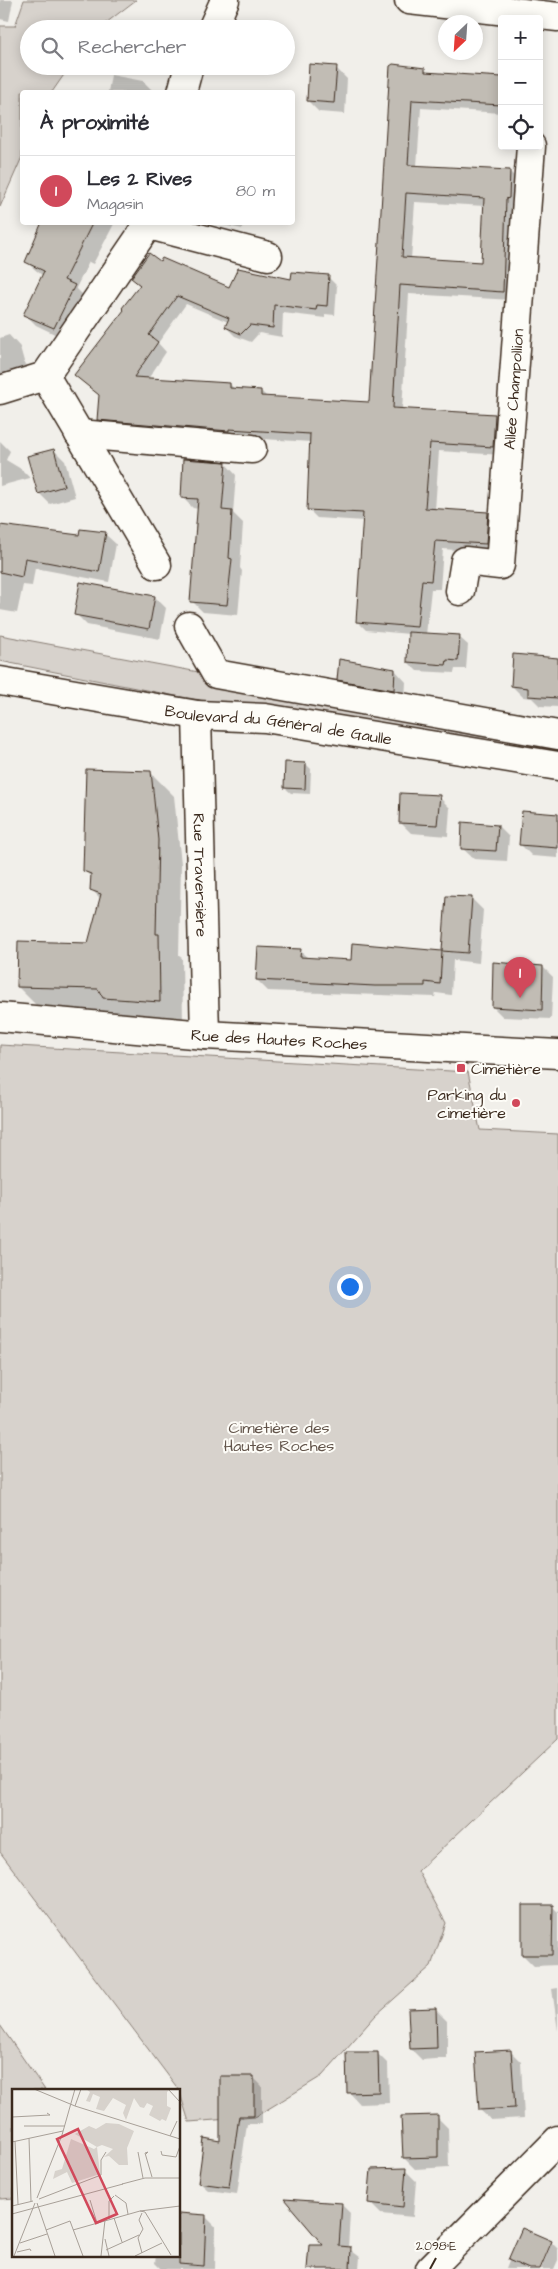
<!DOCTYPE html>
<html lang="fr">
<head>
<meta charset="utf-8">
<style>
  :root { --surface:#fff; --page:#f2f2f3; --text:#2b2b33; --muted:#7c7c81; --line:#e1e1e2; --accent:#d1495b }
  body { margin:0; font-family:"Architects Daughter",sans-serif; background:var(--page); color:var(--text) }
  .controls { position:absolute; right:15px; top:15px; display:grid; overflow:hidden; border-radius:5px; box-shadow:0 2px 12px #0003 }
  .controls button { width:45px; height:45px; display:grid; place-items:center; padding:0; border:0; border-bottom:1px solid var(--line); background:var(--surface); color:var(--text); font:25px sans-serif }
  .compass { position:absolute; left:438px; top:15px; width:45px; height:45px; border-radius:50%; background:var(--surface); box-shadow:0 2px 12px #0003; rotate:205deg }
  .you { position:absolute; left:349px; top:1286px; width:18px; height:18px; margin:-12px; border:4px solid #fff; border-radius:50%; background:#1a73e8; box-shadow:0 0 0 8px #1a73e833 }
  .badge { display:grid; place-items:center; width:32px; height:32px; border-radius:50%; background:var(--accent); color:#fff; font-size:16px; font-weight:700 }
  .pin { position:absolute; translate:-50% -41px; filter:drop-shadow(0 1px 2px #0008) }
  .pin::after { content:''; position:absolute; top:26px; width:18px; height:15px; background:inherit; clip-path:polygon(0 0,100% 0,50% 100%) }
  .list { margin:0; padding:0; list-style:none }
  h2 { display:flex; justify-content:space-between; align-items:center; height:65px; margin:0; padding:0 20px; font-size:21px }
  h2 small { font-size:16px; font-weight:400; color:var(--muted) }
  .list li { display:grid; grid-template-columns:32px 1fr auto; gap:15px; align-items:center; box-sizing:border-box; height:70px; padding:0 20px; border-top:1px solid var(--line) }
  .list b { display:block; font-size:19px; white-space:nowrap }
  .list p { margin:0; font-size:16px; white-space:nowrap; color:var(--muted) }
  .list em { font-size:16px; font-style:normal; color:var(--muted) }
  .icon { flex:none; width:28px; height:28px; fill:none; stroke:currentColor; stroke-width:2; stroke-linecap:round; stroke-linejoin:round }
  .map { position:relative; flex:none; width:558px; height:2269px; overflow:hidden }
  .search { position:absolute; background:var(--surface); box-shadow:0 2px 12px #0003; left:20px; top:20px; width:275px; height:55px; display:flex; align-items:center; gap:12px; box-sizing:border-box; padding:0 18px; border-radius:28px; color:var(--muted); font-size:19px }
  .panel { position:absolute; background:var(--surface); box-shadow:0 2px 12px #0003; left:20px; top:90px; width:275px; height:135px; border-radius:5px }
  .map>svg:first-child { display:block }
  .green { fill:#d7d2cc; stroke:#897e75 }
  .shadow { fill:#0003; fill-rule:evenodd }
  .building { fill:#c1bcb4; stroke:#3b2a1e; fill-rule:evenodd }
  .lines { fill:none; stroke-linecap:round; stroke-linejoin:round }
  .minor-casing { stroke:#3b2a1e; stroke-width:31 }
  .minor { stroke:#fdfcf7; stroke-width:28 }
  .ticks { fill:none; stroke:#3b2a1e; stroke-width:2 }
  .poi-dot { fill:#d1495b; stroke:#fdfcf7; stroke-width:2 }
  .labels { text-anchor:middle; stroke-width:4; stroke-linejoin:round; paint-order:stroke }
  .street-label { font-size:16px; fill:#3b2a1e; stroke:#fdfcf7 }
  .poi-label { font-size:16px; fill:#3b2a1e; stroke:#fdfcf7; text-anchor:start }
  .park-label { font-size:16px; fill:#62544a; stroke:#fdfcf7 }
  .inset-road { fill:none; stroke:#a8a098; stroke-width:1 }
  .view { fill:#d1495b; fill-opacity:0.15; stroke:#d1495b; stroke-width:2.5 }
  .inset-edge { fill:none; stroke:#3b2a1e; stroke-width:2.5 }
  .ticks-label { font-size:12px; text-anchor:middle; fill:#3b2a1e; stroke:#fdfcf7; stroke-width:4; stroke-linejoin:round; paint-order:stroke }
</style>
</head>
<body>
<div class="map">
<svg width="558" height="2269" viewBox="0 0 558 2269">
  <rect width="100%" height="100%" fill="#f1efea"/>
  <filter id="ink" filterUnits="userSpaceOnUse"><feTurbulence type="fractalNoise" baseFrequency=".02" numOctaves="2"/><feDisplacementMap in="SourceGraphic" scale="10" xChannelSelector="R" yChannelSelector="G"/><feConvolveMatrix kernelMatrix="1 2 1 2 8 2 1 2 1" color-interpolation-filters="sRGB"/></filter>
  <g filter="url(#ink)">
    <path class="green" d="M24,0h112l-38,29h-69v37h41l-18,26h-30v65l-22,50v-181h15z
      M0,635l558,104v19l-382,-62 -176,-35z
      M0,1045l468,27 12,58 78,4v605l-140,132 28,52 -15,43 -55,49 -54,61 -67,41 -66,5 -10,-32 -179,-238z
      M0,2025l45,65h-31v108l-14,1z"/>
    <path class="shadow" d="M0,0h13l-4,21 -9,-2z
      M391,67l33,2 5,5 73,4v35l-81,-5 -4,58 92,5 9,9 -6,120 -103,-6 -7,116 93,5 9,9 -2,31 -63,-4 -4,59 53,3 9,9 -2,31 -52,-4 -3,40h-9l-5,46 33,2 9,8 -2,24h-11l-1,4 -37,-2 -9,-9 1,-28 -43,-4 -9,-9 7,-100 -47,-3 -9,-9 3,-67 -203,-13 -9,-10 1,-23 -25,-21 51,-65 14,-24 -8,-8 28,-15 70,26 98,-12 9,9 -2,29 -10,-1v4l-42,-5 -1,24 -23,-4 -8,9 -16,-6 -9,-9 2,-5 -42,-18 -28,39 8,9 -18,27 82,5 5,6 26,1 6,6 104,6zM415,202l70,4 -3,57 -71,-4z
      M336,68l11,11 -2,35 -26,-2 -11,-11z
      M111,75l32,6 11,11h-52h6z
      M44,222h71l-22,42 -4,-2 -13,26 9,9 -20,42 -29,-14 -11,-11 18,-38 -17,-14z
      M207,222h37l-1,7z
      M9,335l11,12 8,29 -28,7v-45z
      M0,441l10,10 -4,9 15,9 9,9 -30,8z
      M54,450l11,11 10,36 -25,7 -11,-11z
      M226,464l10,11 -3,38 10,10 -3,45 2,3 -4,44 -35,-3 -11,-11 7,-92 -6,-1 -11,-11z
      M0,526l80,11 25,-3 11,10 -7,38 -74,-14 -3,18 -9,-1 -6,28 -17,-3z
      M155,597l11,11 -6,31 -73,-14 -11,-11z
      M558,660v47l-18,-1 -8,-8 -9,-1 -11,-11z
      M395,670l11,12 -1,18 -55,-10 -11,-11z
      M306,764l5,5 -1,25 -19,-1 -6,-5z
      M150,772l24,24 7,68 -2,92 3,2 1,66 -56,-3 -9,-9 -77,-2 -23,-23 71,-43 12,-45 -10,-10 1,-11 -7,-7z
      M439,797l11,11 -2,28 -37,-3 -11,-11z
      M558,815v43l-26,-2 -12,-12z
      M498,826l11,11 -2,24 -33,-2 -12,-11z
      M447,897l25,2 11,11 -4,53 -26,-3 -2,35 -15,-2 -1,4 -167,-6 -11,-11 43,-29 9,8 43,3 1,-18 91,8z
      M543,967l10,10 -2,42 -48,-2 -10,-10z
      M552,1906l6,6v53l-24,1 -11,-11z
      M558,1988v43l-6,-42z
      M436,2010l11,11v37l-25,2 -11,-11z
      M510,2051l11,11 3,56 -33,2 -11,-10z
      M377,2053l11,11 1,39 -29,1 -11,-12z
      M254,2078l8,8v38h-15l-10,70 -29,-4 -9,-8z
      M437,2117l11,11 1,39 -34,2 -11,-11z
      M405,2170l11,11 -3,36 -32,-3 -11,-11z
      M341,2204l9,9 -2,35 12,9 -1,12h-51l18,-22z
      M179,2214l26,2 11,11 -1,42h-54l-6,-6 1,-8h23z
      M522,2229l29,13 7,7v11l-4,9h-13l10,-24h-2l-10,24h-33z"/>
    <path class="building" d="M309,64l28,2 -3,37 -27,-2z
      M393,64l32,4v4l77,5v28l-90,-5 -4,65 102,5 -1,28 -3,1 -3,93 -103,-7 -7,123 102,6 -2,33 -63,-4 -5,65 63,4 -2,32 -51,-3 -4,40 -9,-1 -5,47 -61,-5 7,-109 -56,-3 3,-76 -81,-5v2l-132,-11 2,-25 -25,-20 50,-65 -2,-2 18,-23 -9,-7 18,-25 11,8 2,-3 67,29 9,-19 53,11 1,-7 37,3 -2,31 -10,-1 -1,5 -42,-5 -1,23 -23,-3 -9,9 -16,-7 4,-9 -52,-22 -28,39 9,7 -24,35 96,6v5l31,2v6l108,6 21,-336zM406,193l78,5 -3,64 -79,-5z
      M42,222h51l-29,58 11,5 -21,43 -31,-13 21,-44 -19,-9z
      M54,449l10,37 -26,8 -11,-38z
      M183,459l43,3 -4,48 10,1 -3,47 3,1 -5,46 -37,-3 8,-103 -17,-1z
      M0,525l79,10 1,-6 26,3 -7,40 -74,-14 -3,19 -22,-5z
      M80,582l75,14 -6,33 -75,-14z
      M408,632l52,3 -2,26 -11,-1 -1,5 -39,-3z
      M513,654l45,4v40l-30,-2v-8l-17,-2z
      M339,659l56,10 -1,21 -57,-10z
      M285,762l21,1 -1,26 -21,-1z
      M86,769l65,2 7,69 -2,94h3l1,68 -57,-4 -5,-9 -81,-2 1,-46 70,2 13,-49 -11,-4 1,-16 -8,-3z
      M400,793l40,2 -3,30 -38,-2z
      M522,811l36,3v34l-39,-3z
      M462,822l36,3 -2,26 -35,-2z
      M446,896l26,1 -4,56 -26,-2z
      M352,943l90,8 -2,33 -15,-2v4h-50l-119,-6 2,-33 43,2 -1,8 51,3z
      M493,962l50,4 -1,44 -50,-3z
      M522,1905h31l-1,50h-30z
      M436,2008l1,40 -27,1 -2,-40z
      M511,2050l4,58 -36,2 -4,-58z
      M346,2052h32l1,40 -32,1z
      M220,2076h34v40h-15l-10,71 -31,-4 6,-45 16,3z
      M438,2115v42l-35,1 -2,-42z
      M406,2168l-3,39 -35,-4 3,-34z
      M284,2199l58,4 -3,43 12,1 -1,22h-43l2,-24h14z
      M179,2213l27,2 -2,51 -25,-2z
      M522,2228l30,13 -12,28h-11l-21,-9z"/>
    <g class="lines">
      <defs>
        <g id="minor">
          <path d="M409,0l149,17"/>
          <path d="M212,29l13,-29"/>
          <path d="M182,92l7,-26"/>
          <path d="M149,225l119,31"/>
          <path d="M45,376l112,189"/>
          <path d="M0,390l45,-14 105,-154"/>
          <path d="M79,434l173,15"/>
          <path id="s1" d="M460,591l5,-30 35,4 31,-419"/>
          <path d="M189,626l27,48 342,61"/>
          <path id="s2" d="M0,681l197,34 68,3 293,48"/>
          <path id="s3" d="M197,715l8,320"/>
          <path id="s4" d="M0,1017l205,18 353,19"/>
          <path d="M430,2269l128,-129"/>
        </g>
      </defs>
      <use href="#minor" class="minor-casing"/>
      <use href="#minor" class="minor"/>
    </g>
  </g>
  <path class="ticks" d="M430,2269l6,-11"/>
  <g class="poi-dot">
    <rect x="456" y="1063" width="10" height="10" rx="2.5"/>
    <circle cx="516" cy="1103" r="5"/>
  </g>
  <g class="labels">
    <g class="street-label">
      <text dy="6" stroke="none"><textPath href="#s1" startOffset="242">Allée Champollion</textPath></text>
      <text dy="6" stroke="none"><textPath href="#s2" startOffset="282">Boulevard du Général de Gaulle</textPath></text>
      <text dy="6" stroke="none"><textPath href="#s3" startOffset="160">Rue Traversière</textPath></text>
      <text dy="6" stroke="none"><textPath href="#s4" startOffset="280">Rue des Hautes Roches</textPath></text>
    </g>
    <g class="poi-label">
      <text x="471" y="1074">Cimetière</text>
      <text x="506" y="1100" text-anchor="end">Parking du<tspan x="506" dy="18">cimetière</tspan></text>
    </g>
    <g class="park-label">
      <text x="279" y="1433">Cimetière des<tspan x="279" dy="18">Hautes Roches</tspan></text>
    </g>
  </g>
  <g transform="translate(12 2089)">
    <rect width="168" height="168" fill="#f1efea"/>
    <path d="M74,0h84l-3,3v14l4,2 -5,13 -4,-2 -2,2 -11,-6 4,-9 -6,-3 -3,5 -4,-1 -6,-9 -8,22 -3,-7 3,-8 -13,-7 -9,13 -8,-2 4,-12 -7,-3 -3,8 -4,-1 4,-9zM94,34l13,1 15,7 -7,17 1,17h-9l-10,-9 -5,1 9,-8 -11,-4 -5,2 3,27 -28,9 -5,-11 -14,7 2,-8 7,-2 9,-30 23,10 3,-2 -22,-13 14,-8 7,3z" fill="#d7d2cc"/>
    <path class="inset-road" d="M22,0l41,17 105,33M156,0l12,13M63,17l6,-17M0,28l38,-2 -3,-2M12,37h41M158,47l7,-15M17,49l2,63M3,52l3,63M0,53l51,-11M149,62l1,4 14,2 4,-11M126,63l5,26M133,66l3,-3 -3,1 7,24M110,95l23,-6h35M103,106l11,8 2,11M25,109l25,-63 13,-46M27,110l62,-24v-15l5,-8M78,111l7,23M25,114l18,53M0,117l21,-5M133,123l26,43M133,123l-5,-1 40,-5M130,124l-3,7 4,9 -5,9 4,15M0,125l111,-30M102,129l8,24M97,130v-18l5,-5M34,141l24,-9 13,35M61,141l67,-19M93,150l4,17M8,154l27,-9M94,161l33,-15M5,163l13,-3 1,2M2,167l21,-53M89,167l4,-36M123,167l27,-13"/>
    <path class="view" d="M66,40l39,85 -21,9 -39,-84z"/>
    <rect width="168" height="168" class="inset-edge"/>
  </g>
  <g class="ticks-label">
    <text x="436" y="2250">2.098°E</text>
  </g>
</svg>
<div class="controls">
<button>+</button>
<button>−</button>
<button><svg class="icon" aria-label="locate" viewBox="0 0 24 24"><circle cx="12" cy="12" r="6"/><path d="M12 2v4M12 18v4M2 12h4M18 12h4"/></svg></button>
</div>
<svg class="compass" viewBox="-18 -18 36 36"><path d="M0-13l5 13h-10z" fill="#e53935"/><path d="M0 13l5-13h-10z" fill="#7c7c81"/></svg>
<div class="you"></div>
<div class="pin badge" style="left:520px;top:998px">1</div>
<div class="search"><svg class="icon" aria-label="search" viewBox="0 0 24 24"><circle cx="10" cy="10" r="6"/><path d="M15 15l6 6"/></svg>Rechercher</div>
<section class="panel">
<h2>À proximité<small></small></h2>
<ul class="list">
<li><span class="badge">1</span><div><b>Les 2 Rives</b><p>Magasin</p></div><em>80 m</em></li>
</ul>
</section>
</div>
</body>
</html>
